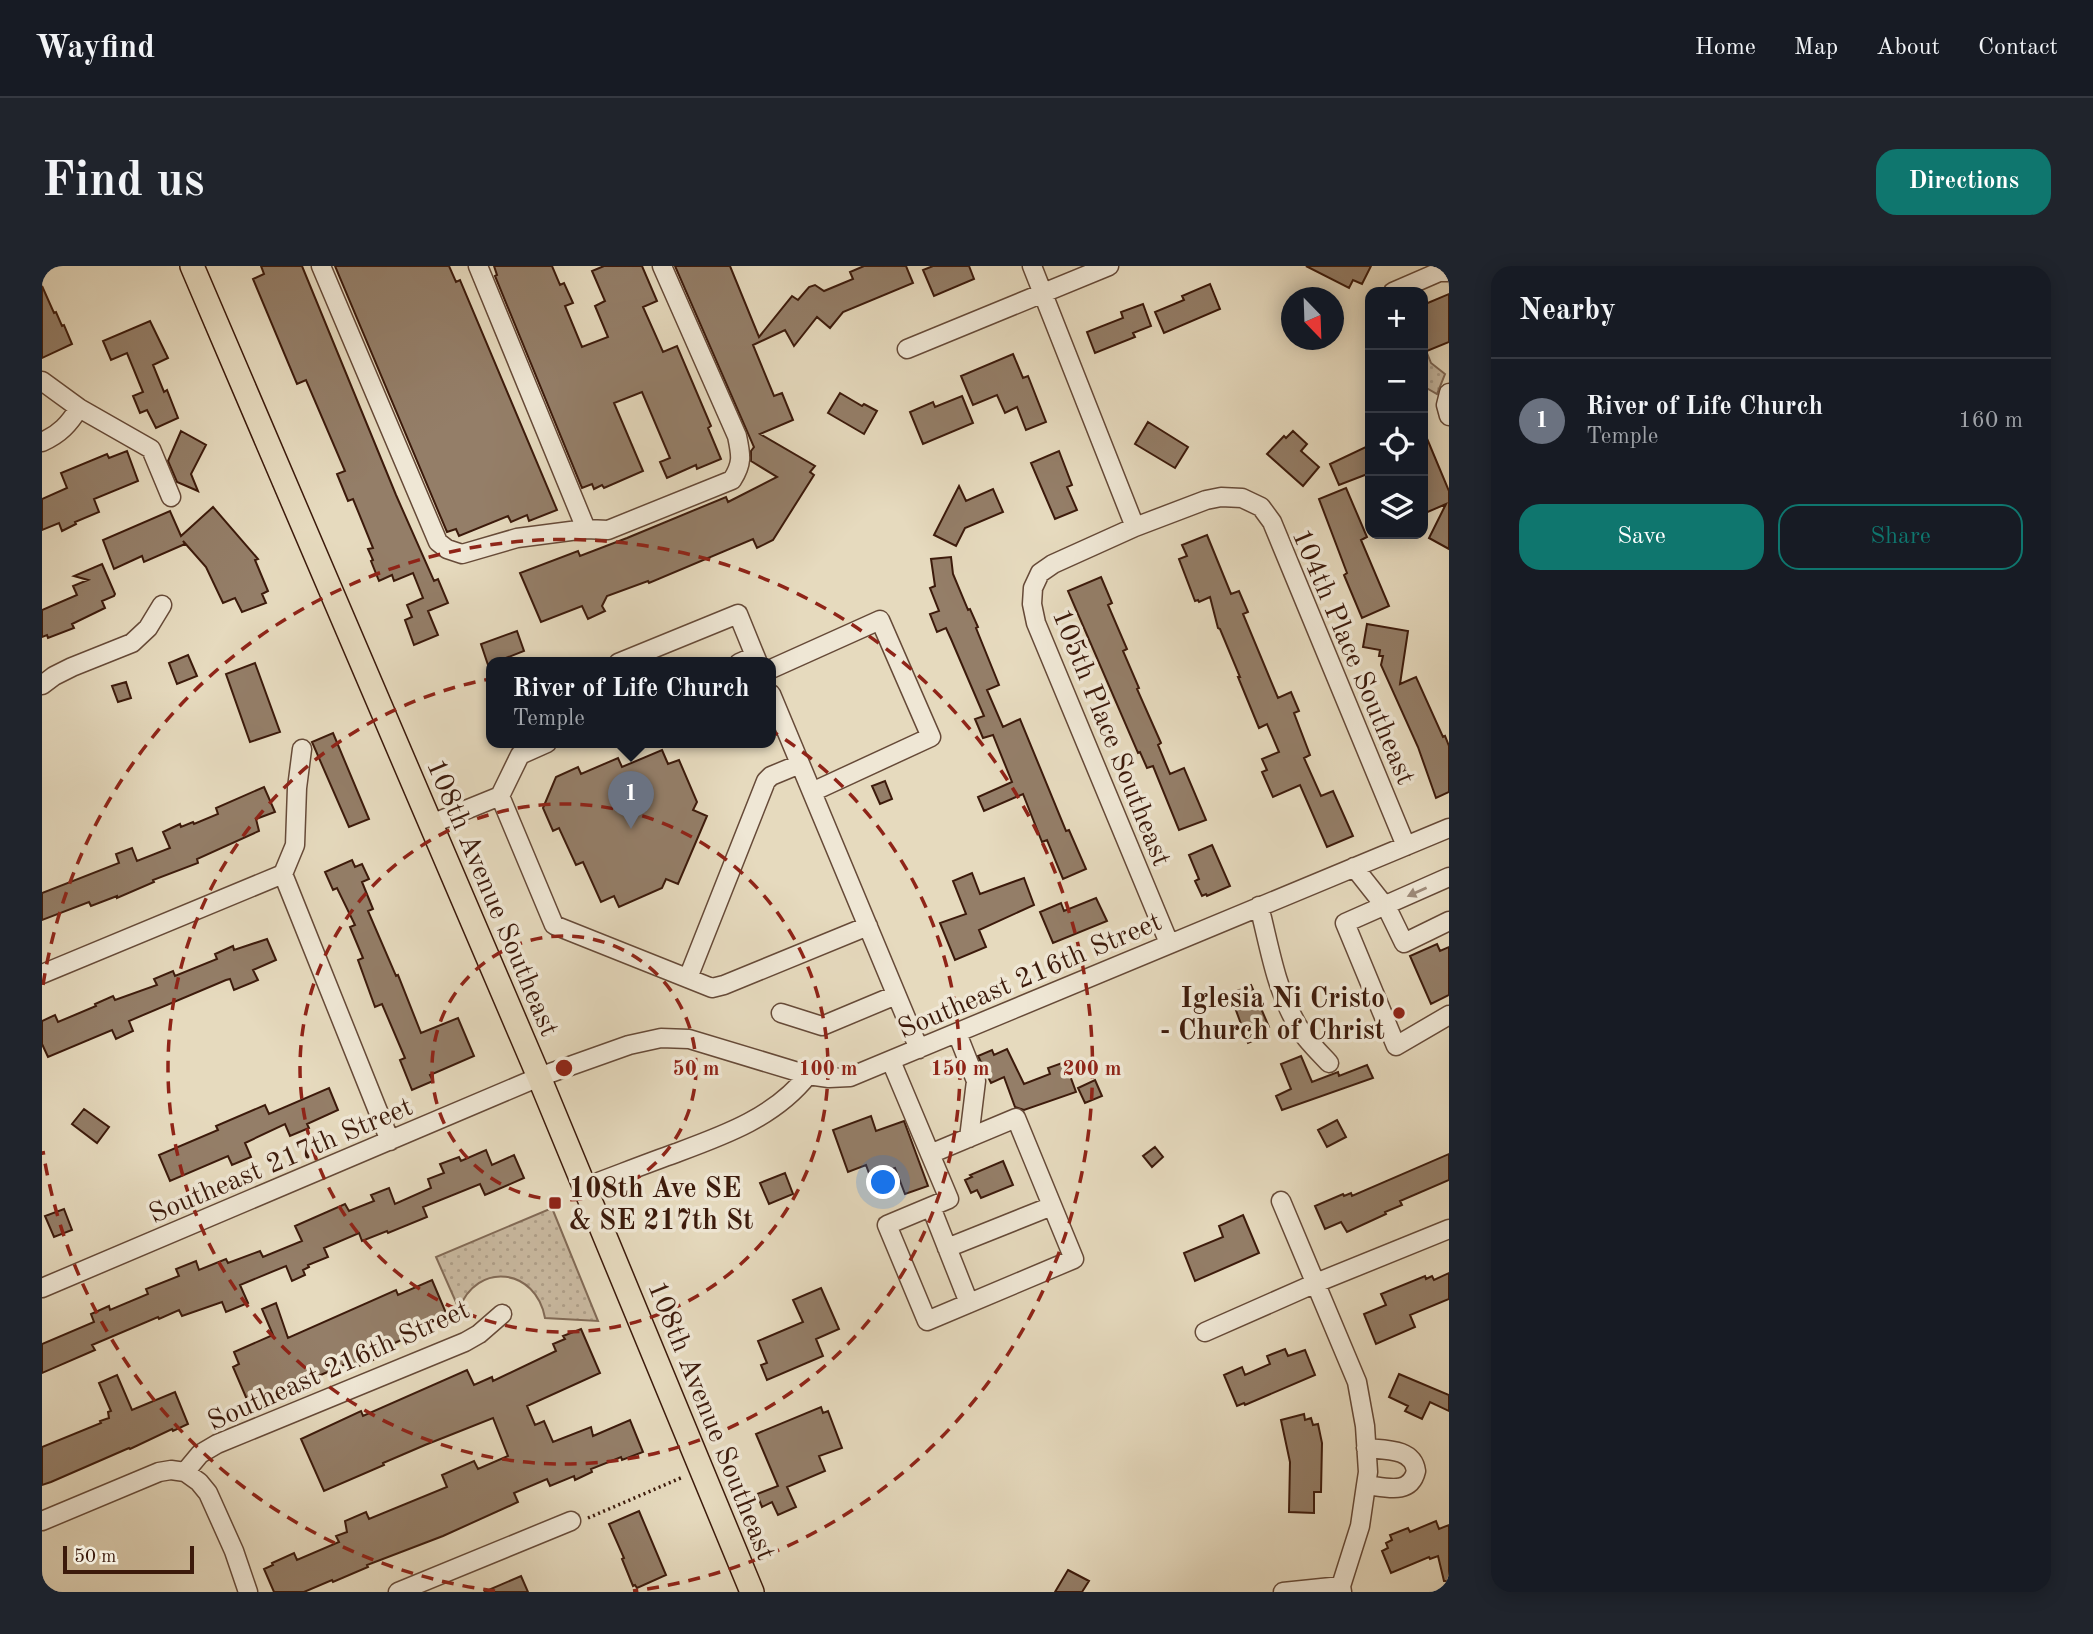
<!DOCTYPE html>
<html lang="en">
<head>
<meta charset="utf-8">
<style>
  :root { --surface:#171b24; --page:#20242c; --text:#f1f3f6; --muted:#9ea1a6; --line:#363941; --accent:#0f766e }
  body { margin:0; font-family:"Old Standard TT",serif; background:var(--page); color:var(--text) }
  .controls { position:absolute; right:21px; top:21px; display:grid; overflow:hidden; border-radius:14px; box-shadow:0 4px 18px #0003 }
  .controls button { width:63px; height:63px; display:grid; place-items:center; padding:0; border:0; border-bottom:2px solid var(--line); background:var(--surface); color:var(--text); font:35px sans-serif }
  .compass { position:absolute; left:1239px; top:21px; width:63px; height:63px; border-radius:50%; background:var(--surface); box-shadow:0 4px 18px #0003; rotate:157deg }
  .scale { position:absolute; left:21px; bottom:18px; width:131px; box-sizing:border-box; padding-left:7px; border:4px solid #3c1a0b; border-top:0; font-size:19px; line-height:24px; white-space:nowrap; color:#3c1a0b; -webkit-text-stroke:5px #efe7d5; paint-order:stroke }
  .you { position:absolute; left:842px; top:917px; width:24px; height:24px; margin:-18px; border:5px solid #fff; border-radius:50%; background:#1a73e8; box-shadow:0 0 0 10px #1a73e833 }
  .badge { display:grid; place-items:center; width:46px; height:46px; border-radius:50%; background:var(--accent); color:#fff; font-size:23px; font-weight:700 }
  .pin { position:absolute; translate:-50% -58px; filter:drop-shadow(0 2px 4px #0008) }
  .pin::after { content:''; position:absolute; top:37px; width:24px; height:21px; background:inherit; clip-path:polygon(0 0,100% 0,50% 100%) }
  .popup { position:absolute; left:444px; top:391px; width:290px; height:91px; box-sizing:border-box; display:grid; place-content:center; border-radius:14px; background:var(--surface); filter:drop-shadow(0 2px 5px #0005); font-size:23px; white-space:nowrap; color:var(--muted) }
  .popup b { font-size:26px; color:var(--text) }
  .popup::after { content:''; position:absolute; left:50%; top:100%; margin-left:-14px; border:14px solid transparent; border-top-color:var(--surface) }
  .list { margin:0; padding:0; list-style:none }
  h2 { display:flex; justify-content:space-between; align-items:center; height:91px; margin:0; padding:0 28px; font-size:30px }
  h2 small { font-size:23px; font-weight:400; color:var(--muted) }
  .list li { display:grid; grid-template-columns:46px 1fr auto; gap:21px; align-items:center; box-sizing:border-box; height:126px; padding:0 28px; border-top:2px solid var(--line) }
  .list b { display:block; font-size:26px; white-space:nowrap }
  .list p { margin:0; font-size:23px; white-space:nowrap; color:var(--muted) }
  .list em { font-size:23px; font-style:normal; color:var(--muted) }
  .actions { display:flex; gap:14px; padding:21px 28px }
  .actions a { flex:1; padding:16px 0; border:2px solid var(--accent); border-radius:21px; text-align:center; font-size:24px; color:var(--accent) }
  .actions .main { background:var(--accent); color:#fff }
  .icon { flex:none; width:38px; height:38px; fill:none; stroke:currentColor; stroke-width:2; stroke-linecap:round; stroke-linejoin:round }
  .map { position:relative; flex:none; width:1407px; height:1326px; overflow:hidden; border-radius:21px }
  header { display:flex; align-items:center; gap:42px; box-sizing:border-box; height:98px; padding:0 35px; background:var(--surface); border-bottom:2px solid var(--line) }
  header strong { font-size:33px }
  nav { display:flex; gap:38px; margin-inline-start:auto; font-size:24px }
  .intro { display:flex; align-items:center; justify-content:space-between; box-sizing:border-box; height:168px; padding:0 42px }
  h1 { margin:0; font-size:49px }
  .button { padding:18px 32px; border-radius:21px; background:var(--accent); color:#fff; font-size:24px; font-weight:700 }
  main { display:flex; gap:42px; padding:0 42px }
  aside { flex:1; background:var(--surface); border-radius:21px; box-shadow:0 4px 18px #0003 }
  .map>svg:first-child { display:block }
  .park { fill:url(#park-dots); stroke:#826a56; stroke-width:2 }
  .building { fill:#947e68; stroke:#3c1a0b; stroke-width:2 }
  .lines { fill:none; stroke-linecap:round; stroke-linejoin:round }
  .minor-casing { stroke:#664a38; stroke-width:21 }
  .major-casing { stroke:#3c1a0b; stroke-width:26 }
  .path { stroke:#3c1a0b; stroke-width:3.5; stroke-dasharray:2 3.5; stroke-linecap:butt }
  .minor { stroke:#efe7d5; stroke-width:18 }
  .major { stroke:#e6dabe; stroke-width:23 }
  .oneway { fill:#9e8b7a }
  .ring { fill:none; stroke:#8f2418; stroke-width:3.5; stroke-dasharray:12 9 }
  .poi-dot { fill:#8f2418; stroke:#efe7d5; stroke-width:2.5 }
  .labels { text-anchor:middle; stroke-width:7; stroke-linejoin:round; paint-order:stroke }
  .street-label { font-size:28px; fill:#3c1a0b; stroke:#efe7d5 }
  .poi-label { font-size:28px; font-weight:bold; fill:#3c1a0b; stroke:#efe7d5; text-anchor:end }
  .centre { fill:#8f2418; stroke:#efe7d5; stroke-width:3.5 }
  .ring-label { font-size:21px; text-anchor:middle; font-weight:bold; fill:#8f2418; stroke:#efe7d5; stroke-width:7; stroke-linejoin:round; paint-order:stroke }
</style>
</head>
<body>
<header>
<strong>Wayfind</strong>
<nav><a>Home</a><a>Map</a><a>About</a><a>Contact</a></nav>
</header>
<div class="intro"><h1>Find us</h1><a class="button">Directions</a></div>
<main>
<div class="map">
<svg width="1407" height="1326" viewBox="0 0 1407 1326">
  <defs>
    <pattern id="park-dots" width="8" height="8" patternUnits="userSpaceOnUse" patternTransform="scale(1.75)"><rect width="8" height="8" fill="#c9b9a0"/><path d="M2 2h.1M6 6h.1" fill="none" stroke="#ae9e88" stroke-width="1.8" stroke-linecap="round"/></pattern>
  </defs>
  <rect width="100%" height="100%" fill="#e6dabe"/>
  <filter id="stains"><feTurbulence type="fractalNoise" baseFrequency=".00286" numOctaves="4"/><feColorMatrix values="0 0 0 0 .2 0 0 0 0 .09 0 0 0 0 .02 0 0 0 .5 -.17"/></filter>
  <radialGradient id="worn" r=".72"><stop offset=".6" stop-color="#630" stop-opacity="0"/><stop offset="1" stop-color="#630" stop-opacity=".3"/></radialGradient>
  <path class="park" d="M1381,77l8,20 14,11 -8,20 -14,-8z
    M510,942l46,113 -53,-3c-9,-50 -68,-57 -86,-9l-23,-52z"/>
  <path class="building" d="M219,0h41l94,229 38,86 4,-2 10,24 -20,8 10,24 -24,10 -9,-25 7,-3 -5,-12 16,-7 -10,-25 -19,8 -2,-6 -13,6 -8,-20 2,-1 -5,-11 5,-1 -20,-49 -5,2 -11,-27 8,-3 -39,-91 -9,4 -44,-105 11,-5z
    M293,0h114l7,16 4,-2 97,230 -28,11 -2,-6 -16,7 -3,-6 -49,20 -3,-7 -9,3z
    M452,0h58l8,19 4,-2 9,20 -8,3 17,41 26,-10 -13,-31 10,-5 -13,-30 12,-5h38l15,35 -14,6 20,45 14,-6 34,80 -3,2 13,31 -24,10 -1,-4 -29,13 -7,-16 10,-4 -28,-66 -28,11 29,68 -39,17 -2,-3 -8,4 -2,-5 -10,4 -87,-212 2,-1z
    M633,0h55l29,71 33,-41 6,4 11,-13 6,-2 9,6 29,-12 -3,-7 14,-6h42l7,17 -70,29 -13,16 -13,-11 -23,29 -9,-16 -32,15 21,51 8,-3 11,27 -33,14 55,32 -5,6 4,3 -41,65 -16,8 -4,-9 -104,44 -1,-2 -41,15 -5,10 3,5 -17,8 -6,-13 -41,16 -21,-49 58,-22 2,5 47,-18 99,-41 2,5 49,-25 -26,-16v-10l3,-4z
    M891,0h36l5,13 -40,17 -11,-26z
    M1264,0h65l-9,18 -9,-4 -4,8z
    M1168,18l10,25 -56,24 -9,-21 29,-12 -2,-4z
    M0,20l12,27 2,-1 6,14 2,-1 8,19 -30,14z
    M1407,28v48l-22,9 -4,-11v-35z
    M1101,38l8,22 -18,7 2,4 -40,16 -8,-21 36,-14 -2,-6z
    M108,55l18,37 -15,7 11,27 3,-2 11,28 -22,10 -9,-18 -7,3 -7,-17 10,-4 -16,-39 -16,7 -8,-19z
    M971,88l10,24 5,-2 18,46 -20,8 -9,-23 -12,6 -8,-18 -24,10 -12,-29z
    M798,127l22,13 2,-2 13,7 -13,23 -36,-21z
    M920,130l11,27 -50,21 -13,-32 23,-10 2,5z
    M1106,156l40,25 -13,21 -40,-24z
    M1381,163l26,62v58l-20,-11 17,-34 -23,10z
    M139,165l25,14 -15,29 7,17 -21,-9 -9,-21z
    M1251,165l14,13 -6,7 18,16 -16,19 -36,-32 17,-18 2,2z
    M1328,179v28l-31,12 -9,-21z
    M85,185l11,30 -44,18 5,13 -24,10 1,2 -14,7 -3,-8 -17,7v-31l25,-11 -6,-15 46,-19 2,4z
    M1017,185l13,34 -5,2 10,23 -22,9 -24,-56z
    M917,220l7,15 27,-12 10,23 -38,16 -9,18 -22,-11z
    M1304,222l21,49 -6,3 28,66 -27,12 -18,-43 3,-2 -28,-74z
    M171,241l45,52 -3,1 13,31 -6,3 4,9 -24,9 -7,-14 -12,5 -17,-36 -23,-26 2,3 -41,18 -2,-6 -28,13 -11,-29 67,-29 11,25z
    M1165,269l24,59 8,-3 9,21 -5,2 35,84 13,-6 8,19 -5,2 16,42 -6,3 17,38 12,-5 20,45 -26,11 -27,-62 -27,12 -11,-25 5,-2 -5,-11 17,-7 -12,-28 -8,4 -21,-51h2l-20,-48 -2,-1 -8,-31 -11,5 -1,-2 -3,1 -16,-42 8,-3 -5,-11z
    M909,291l2,17 15,36 2,-1 8,18 -2,1 23,57 -12,5 16,37 17,-8 46,112 3,-1 17,39 -23,10 -16,-39 -5,2 -19,-48 -39,17 -6,-14 34,-15 -19,-47 -10,3 -8,-19 9,-3 -33,-77 -5,-11 -9,4 -7,-18 9,-3 -9,-23 5,-2 -4,-27z
    M60,298l13,30 -1,2 -12,5 3,7 -33,16 2,4 -26,10 -1,-3 -5,2v-27l35,-15 -4,-9 15,-6 -14,-4z
    M1059,311l11,26 -4,2 19,44 -4,2 16,37 -2,1 24,54 -3,2 12,29 14,-6 22,52 -27,10 -26,-64 -6,2 -7,-16 -2,1 -70,-162z
    M1325,358l41,7 -8,53 16,-7 27,60 2,-1 4,10v46l-13,6 -18,-51 -37,-82 2,-9h-4l1,-6 -17,-3z
    M475,365l7,20 -36,14 -7,-21z
    M146,389l9,21 -20,8 -8,-21z
    M213,397l25,69 -30,10 -24,-68z
    M84,416l5,16 -13,4 -6,-16z
    M291,467l36,86 -20,8 -37,-85z
    M620,484l6,14 11,-4 18,42 -4,8 14,6 -29,68 -12,-5 -4,9 -43,19 -5,-11 -13,6 -18,-40 -7,3 -17,-37 -6,3 -10,-23 13,-31 22,-10 3,7 37,-16 4,9z
    M843,515l7,18 -12,5 -8,-18z
    M222,521l11,25 -19,7 3,12 -62,28 1,4 -45,17 1,2 -37,16v-2l-26,10 -2,-4 -47,18v-27l77,-30 -3,-9 16,-6 5,13 33,-13 -7,-16 17,-8 1,3 12,-5 1,2 24,-10 -2,-6z
    M1170,579l18,41 -23,10 -1,-2 -4,2 -7,-15 4,-2 -10,-24z
    M310,594l3,7 7,-3 7,15 -7,3 11,27 -5,2 28,65 2,-1 23,58 37,-15 16,38 -44,19 3,6 -21,9 -12,-30 5,-2 -23,-54 -7,3 -17,-47 5,-2 -13,-31 5,-2 -18,-37 -4,2 -8,-18z
    M930,607l8,21 44,-16 10,27 -55,25 7,17 -31,13 -15,-37 26,-9 -13,-33z
    M1054,632l11,23 -54,22 -13,-31 21,-9 3,8z
    M225,673l9,21 -23,10 5,10 -24,10 -4,-11 -4,1 -97,41 4,10 -17,8 -4,-9 -64,27 -6,-13v-23l13,-6 3,7 38,-16 -1,-2 18,-8 2,4 42,-15 -3,-6 19,-8 2,5 42,-17 -2,-5 18,-8 1,4z
    M1395,678l3,7 9,-4v48l-18,9 -21,-48z
    M1209,719l18,42 -7,3 2,6 -16,7 -18,-49z
    M965,783l17,35 26,-10 -2,-6 17,-6 11,30 -52,18 -9,-3 -11,-30 -13,6 -13,-27 14,-6 2,5z
    M1259,790l11,26 26,-10 1,4 28,-11 6,13 -91,32 -6,-14 15,-7 -10,-25z
    M1053,814l7,16 -17,7 -7,-15z
    M287,822l9,22 -31,14 2,4 -19,8 -5,-12 -40,19 6,14 -19,8 -4,-9 -58,25 -11,-26 59,-25 -2,-4 49,-21 4,9z
    M42,843l25,18 -12,16 -25,-19z
    M829,850l5,15 28,-10 24,65 -23,8 -10,-26 -25,8 -4,-11 -18,7 -15,-42z
    M1295,854l9,17 -19,10 -9,-17z
    M1113,881l8,10 -11,10 -9,-11z
    M444,884l6,15 22,-10 10,23 -39,17 -5,-11 -57,23 4,10 -39,16 -1,-2 -25,10 -3,-8 -35,15 4,9 -20,8 1,2 -6,3 2,5 -13,6 -6,-15 -46,19 8,18 -22,9 -4,-10 -40,14 -3,-6 -20,9 -1,-2 -66,28 3,5 -53,23v-29l52,-22 -3,-8 18,-8 1,4 38,-16 -2,-5 33,-13 -3,-7 20,-8 3,9 27,-11 2,4 32,-12 3,6 39,-16 -7,-15 50,-22 4,7 25,-10 -3,-6 18,-7 6,16 36,-16 -3,-9 16,-6 -4,-9 19,-7 2,4z
    M1407,888v26l-49,21 2,4 -17,7 1,2 -39,18 -6,-10 -16,7 -10,-23 28,-12 1,2 7,-3 1,3z
    M961,895l10,24 -32,13 -4,-8 -6,3 -6,-13 7,-3 -2,-2z
    M743,907l8,21 -24,10 -9,-21z
    M22,943l8,21 -18,7 -9,-21z
    M1201,949l16,38 -64,28 -11,-28 39,-16 -4,-11z
    M1407,1007v26l-39,16 5,12 -39,17 -12,-30 22,-9 -5,-11 44,-18 1,3 6,-3 2,4z
    M390,1014l14,33 -31,13 2,4 -3,1 1,3 -45,20 3,6 -21,9 -2,-7 -88,39 1,2 -12,6 -18,-42 6,-3 -5,-12 39,-17 -11,-26 14,-6 12,35 108,-48 2,5z
    M779,1022l18,41 -23,10 7,17 -56,24 -6,-15 6,-2 -9,-22 45,-19 -10,-22z
    M539,1063l19,44 -73,33 8,19 9,-4 9,21 38,-15 2,9 37,-16 13,32 -21,8 -1,-3 -30,12 1,3 -17,8 -1,-4 -24,10 -3,-7 -33,14 4,9 -75,34 -76,29 1,2 -35,15 -1,-2 -28,12h-30l-10,-23 9,-4 -1,-2 22,-10 3,7 42,-18 -3,-6 11,-4 -2,-11 21,-9 3,7 78,-32 -5,-12 32,-14 4,8 30,-13 -15,-38 -68,27 -42,18 1,2 -60,26 -23,-52 60,-28 2,5 104,-46 7,15 18,-8 1,4 63,-30 -3,-7 12,-5 -2,-3z
    M1243,1083l3,7 17,-6 10,25 -70,30 -1,-2 -7,3 -13,-31 18,-8 3,8 25,-11 -3,-8z
    M1357,1108l50,21v16l-19,-9 -8,17 -17,-8 3,-5 -19,-9z
    M75,1109l15,35 43,-18 13,32 -15,7 -1,-2 -42,20 -1,-1 -78,34 -9,3v-38l59,-24 -1,-2 9,-3 -1,-6 3,-1 -12,-28z
    M779,1141l2,6 5,-2 14,37 -23,8 6,15 -38,16 9,20 -18,8 -6,-13 -10,5 -5,-13 21,-8 -22,-52z
    M1262,1148l1,6 6,-2 2,7 5,-1 4,19 -1,49h-7v21l-25,-1 1,-50 -9,-42z
    M597,1245l27,64 -29,13 -2,-3 -2,1 -11,-27 2,-1 -15,-34z
    M1394,1255l3,8 10,-4v56h-5l-6,-25 -8,3 -1,-2 -38,16 -9,-22 6,-3 -2,-5 6,-3 -2,-5 18,-7 2,4z
    M1026,1304l21,11 -7,11h-27z
    M479,1310l7,16h-44z"/>
  <g class="lines">
    <defs>
      <path id="minor" d="M279,0l117,276 9,7 15,5 55,-16 69,-9 22,1 124,-50c11,-17 9,-25 5,-44l-75,-170
        M436,0l108,263
        M990,0l103,261
        M1351,26l46,-20h10
        M865,83l202,-83
        M0,115l37,27 72,41 20,48
        M1407,127l-3,12 3,11
        M0,176c18,-8 27,-18 37,-34
        M576,397l120,-49 20,49
        M697,397l16,-7
        M729,403l109,-49 51,117 -119,55
        M0,419l12,-9 18,-9 60,-24 16,-15 14,-23
        M729,428l148,355
        M458,530l54,129 158,63 12,-3 144,-59
        M389,558l69,-28 20,-41 27,-12
        M1312,601l34,43 16,33 45,-22
        M241,608l107,267
        M241,608l12,-29 2,-57 5,-39
        M1407,611l-104,46 51,123 53,-31
        M1217,640c10,38 16,80 36,115 8,16 22,29 34,42
        M1127,677l-133,-320 -4,-19 1,-16 7,-15 13,-9 82,-37 71,-27 15,-3 21,1 19,9 11,15 134,324
        M0,708l241,-100
        M646,712l78,-197 5,-5 29,-12
        M739,747l41,13 74,-31
        M915,767l19,48 -7,57
        M849,795l58,138 -62,26 40,96 147,-62 -58,-141 -86,36
        M543,921c30,-11 60,-23 91,-34 49,-18 99,-36 132,-78
        M1239,935l76,181 8,44 3,46 -2,13 -6,41 -19,60 1,6
        M889,941l38,96
        M905,982l105,-42
        M0,1022l497,-211 90,-32 32,-7 28,1 119,36 21,3 21,-1 599,-249
        M1163,1066l111,-49 133,-54
        M143,1206l14,10 9,11 26,58 14,41
        M1324,1219c19,2 44,11 50,-14 -3,-23 -31,-21 -50,-23
        M0,1255l117,-49 12,-2 14,2 15,-18 17,-10 248,-102 14,-8 23,-20
        M356,1326l173,-71
        M1241,1326l58,-6"/>
      <path id="major" d="M150,0l347,811 213,515"/>
    </defs>
    <use href="#minor" class="minor-casing"/>
    <use href="#major" class="major-casing"/>
    <path class="path" d="M546,1252l95,-41"/>
    <use href="#minor" class="minor"/>
    <use href="#major" class="major"/>
  </g>
  <defs><path id="oneway-solid" d="M-6-.8H1V-3.2L6.5 0L1 3.2V.8H-6Z" transform="scale(1.75)"/></defs>
  <use class="oneway" href="#oneway-solid" transform="translate(1375 626) rotate(156)"/>
  <g class="ring">
    <circle cx="522" cy="802" r="132"/>
    <circle cx="522" cy="802" r="264"/>
    <circle cx="522" cy="802" r="396"/>
    <path d="M453 1325A528 528 0 0 1 1 885M1 719A528 528 0 1 1 591 1325"/>
  </g>
  <g class="poi-dot">
    <circle cx="1357" cy="747" r="7"/>
    <rect x="506" y="930" width="14" height="14" rx="3.5"/>
  </g>
  <g class="labels">
    <g class="street-label">
      <text transform="translate(1313 390) rotate(67)" y="10">104th Place Southeast</text>
      <text transform="translate(1071 471) rotate(68)" y="10">105th Place Southeast</text>
      <text transform="translate(452 631) rotate(67)" y="10">108th Avenue Southeast</text>
      <text transform="translate(987 708) rotate(-23)" y="10">Southeast 216th Street</text>
      <text transform="translate(238 893) rotate(-23)" y="10">Southeast 217th Street</text>
      <text transform="translate(296 1098) rotate(-24)" y="10">Southeast 216th Street</text>
      <text transform="translate(671 1154) rotate(68)" y="10">108th Avenue Southeast</text>
    </g>
    <g class="poi-label">
      <text x="1343" y="741">Iglesia Ni Cristo<tspan x="1343" dy="32">- Church of Christ</tspan></text>
      <text x="527" y="931" text-anchor="start">108th Ave SE<tspan x="527" dy="32">&amp; SE 217th St</tspan></text>
    </g>
  </g>
  <circle cx="522" cy="802" r="10" class="centre"/>
  <g class="ring-label">
    <text x="654" y="809">50 m</text>
    <text x="786" y="809">100 m</text>
    <text x="918" y="809">150 m</text>
    <text x="1050" y="809">200 m</text>
  </g>
  <rect width="100%" height="100%" filter="url(#stains)"/>
  <rect width="100%" height="100%" fill="url(#worn)"/>
</svg>
<div class="controls">
<button>+</button>
<button>−</button>
<button><svg class="icon" aria-label="locate" viewBox="0 0 24 24"><circle cx="12" cy="12" r="6"/><path d="M12 2v4M12 18v4M2 12h4M18 12h4"/></svg></button>
<button><svg class="icon" aria-label="layers" viewBox="0 0 24 24"><path d="M12 4l9 5-9 5-9-5zM3 14l9 5 9-5"/></svg></button>
</div>
<svg class="compass" viewBox="-18 -18 36 36"><path d="M0-13l5 13h-10z" fill="#e53935"/><path d="M0 13l5-13h-10z" fill="#9ea1a6"/></svg>
<div class="scale">50 m</div>
<div class="you"></div>
<div class="pin badge" style="left:589px;top:563px;background:#6b7280">1</div>
<div class="popup"><b>River of Life Church</b>Temple</div>
</div>
<aside>
<h2>Nearby<small></small></h2>
<ul class="list">
<li><span class="badge" style="background:#6b7280">1</span><div><b>River of Life Church</b><p>Temple</p></div><em>160 m</em></li>
</ul>
<div class="actions"><a class="main">Save</a><a>Share</a></div>
</aside>
</main>
</body>
</html>
